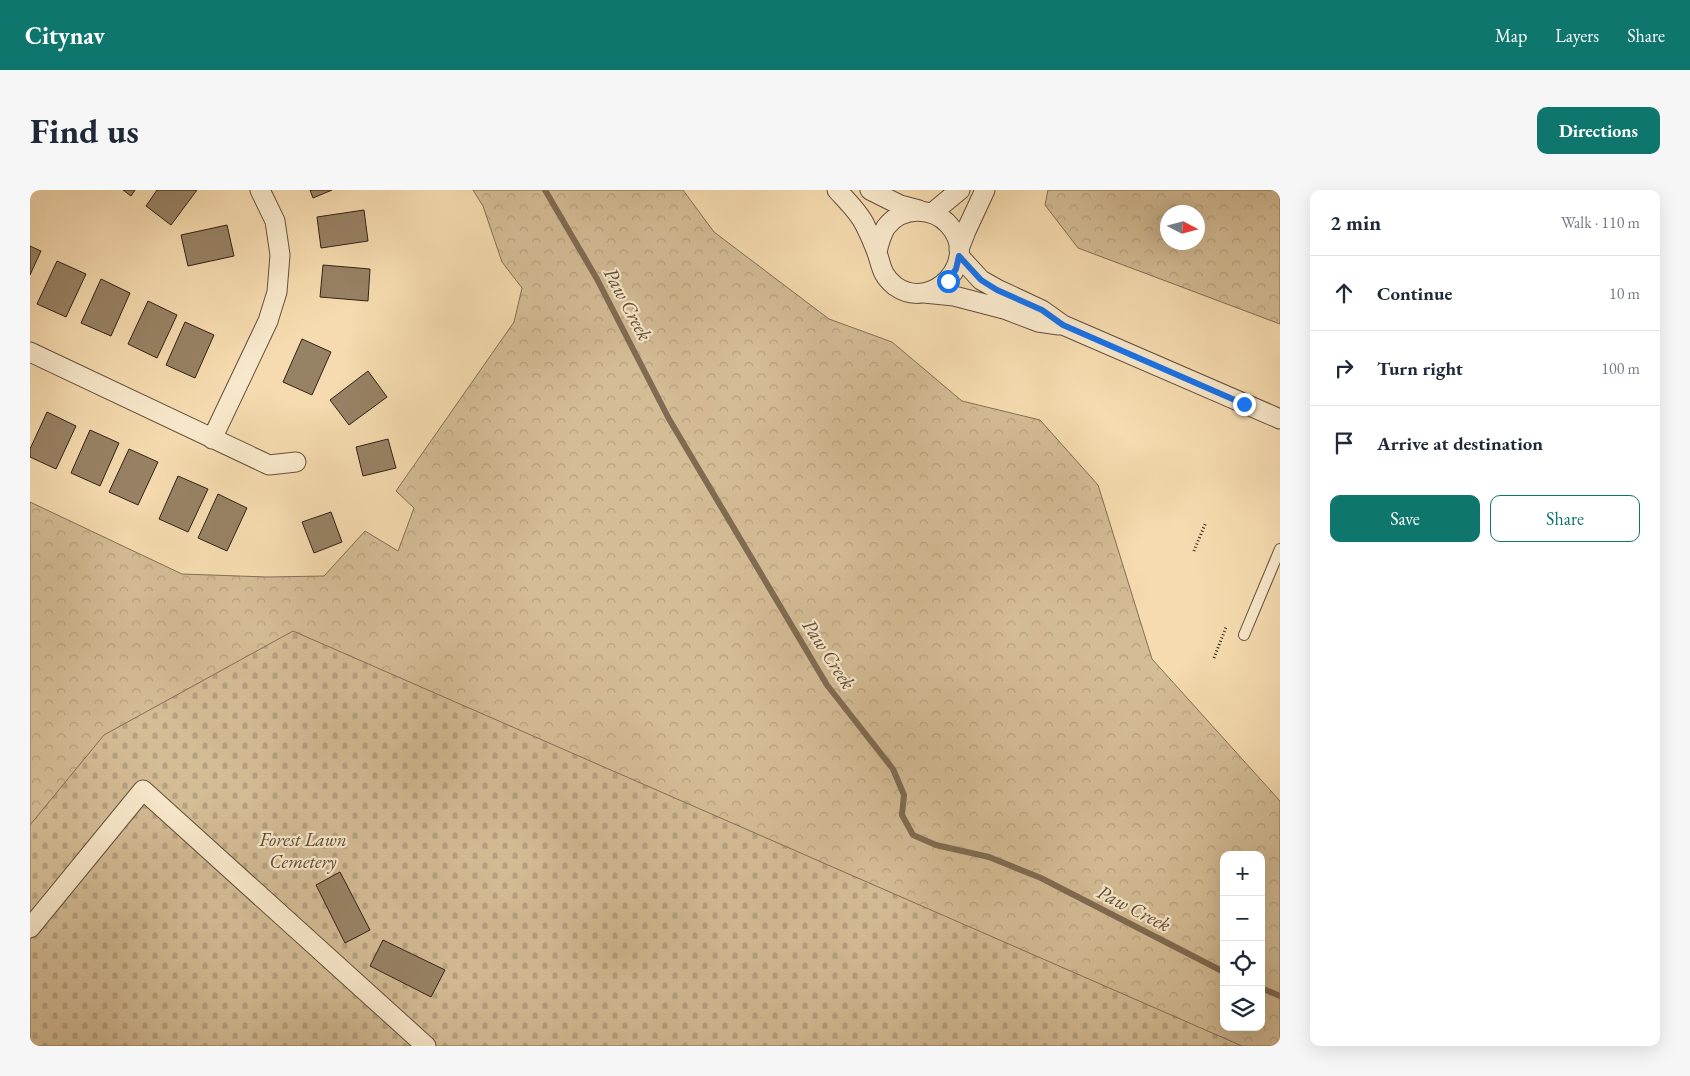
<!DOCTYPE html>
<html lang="en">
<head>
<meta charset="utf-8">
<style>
  :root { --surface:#fff; --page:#f6f6f7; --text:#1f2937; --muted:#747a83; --line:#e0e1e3; --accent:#0f766e }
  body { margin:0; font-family:"EB Garamond",serif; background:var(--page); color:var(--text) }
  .controls { position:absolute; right:15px; bottom:15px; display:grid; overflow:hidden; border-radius:10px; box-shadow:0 5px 20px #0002 }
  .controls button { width:45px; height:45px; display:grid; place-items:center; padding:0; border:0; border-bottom:1px solid var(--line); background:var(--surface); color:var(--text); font:25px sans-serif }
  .compass { position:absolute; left:1130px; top:15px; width:45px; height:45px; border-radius:50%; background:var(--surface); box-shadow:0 5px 20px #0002; rotate:96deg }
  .stop { position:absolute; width:15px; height:15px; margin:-11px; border:4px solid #1a73e8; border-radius:50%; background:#fff }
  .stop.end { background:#1a73e8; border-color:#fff; box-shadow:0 1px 5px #0008 }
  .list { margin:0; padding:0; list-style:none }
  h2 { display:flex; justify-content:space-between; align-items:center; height:65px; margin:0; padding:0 20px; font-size:21px }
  h2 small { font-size:16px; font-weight:400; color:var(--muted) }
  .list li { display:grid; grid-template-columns:32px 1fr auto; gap:15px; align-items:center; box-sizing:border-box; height:75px; padding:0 20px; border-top:1px solid var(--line) }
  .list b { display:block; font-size:19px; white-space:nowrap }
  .list em { font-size:16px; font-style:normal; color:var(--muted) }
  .actions { display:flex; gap:10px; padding:15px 20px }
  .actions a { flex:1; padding:11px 0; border:1px solid var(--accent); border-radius:10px; text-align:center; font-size:18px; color:var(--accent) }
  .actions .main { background:var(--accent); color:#fff }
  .icon { flex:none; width:28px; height:28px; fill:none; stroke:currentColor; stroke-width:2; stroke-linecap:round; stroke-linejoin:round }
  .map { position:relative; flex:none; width:1250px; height:856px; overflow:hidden; border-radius:10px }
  header { display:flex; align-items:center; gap:30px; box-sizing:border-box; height:70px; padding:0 25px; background:var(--accent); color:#fff }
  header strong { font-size:24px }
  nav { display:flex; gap:28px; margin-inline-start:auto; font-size:18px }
  .intro { display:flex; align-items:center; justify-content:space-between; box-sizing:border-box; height:120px; padding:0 30px }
  h1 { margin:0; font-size:35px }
  .button { padding:12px 22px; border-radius:10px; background:var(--accent); color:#fff; font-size:18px; font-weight:700 }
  main { display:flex; gap:30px; padding:0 30px }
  aside { flex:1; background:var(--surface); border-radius:10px; box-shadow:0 5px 20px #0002 }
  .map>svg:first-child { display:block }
  .forest { fill:url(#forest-crowns); stroke:#846f55; fill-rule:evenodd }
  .cemetery { fill:url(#cemetery-stones); stroke:#846f55 }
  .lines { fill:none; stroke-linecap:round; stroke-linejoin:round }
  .stream { stroke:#806b52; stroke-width:6 }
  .building { fill:#988265; stroke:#332215 }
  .service-casing { stroke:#64503c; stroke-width:12 }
  .minor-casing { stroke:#64503c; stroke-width:21 }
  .path { stroke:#332215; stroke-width:3; stroke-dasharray:1 2.5; stroke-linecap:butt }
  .service { stroke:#f8e8cb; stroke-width:10 }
  .minor { stroke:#f8e8cb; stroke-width:19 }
  .route { stroke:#1a73e8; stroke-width:6 }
  .labels { text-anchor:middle; stroke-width:4.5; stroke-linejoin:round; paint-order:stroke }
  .park-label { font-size:19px; font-style:italic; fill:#5b4835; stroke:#f8e8cb }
  .water-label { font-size:20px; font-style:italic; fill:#604d39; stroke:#f8e8cb }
</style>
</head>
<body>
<header>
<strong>Citynav</strong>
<nav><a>Map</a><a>Layers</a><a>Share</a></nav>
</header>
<div class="intro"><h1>Find us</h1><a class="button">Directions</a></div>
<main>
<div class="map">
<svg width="1250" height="856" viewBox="0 0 1250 856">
  <defs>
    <pattern id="forest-crowns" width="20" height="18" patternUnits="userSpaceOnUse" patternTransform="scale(1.25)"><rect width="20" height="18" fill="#d4bc95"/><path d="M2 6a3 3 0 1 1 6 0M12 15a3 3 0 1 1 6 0" fill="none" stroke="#b6a180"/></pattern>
    <pattern id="cemetery-stones" width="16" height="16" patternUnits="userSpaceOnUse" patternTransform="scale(1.25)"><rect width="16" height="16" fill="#d4bc95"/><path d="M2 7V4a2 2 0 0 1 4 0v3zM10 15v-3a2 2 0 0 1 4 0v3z" fill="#b6a180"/></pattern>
  </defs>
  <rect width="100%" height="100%" fill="#f5dbaf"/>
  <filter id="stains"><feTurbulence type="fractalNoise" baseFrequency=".004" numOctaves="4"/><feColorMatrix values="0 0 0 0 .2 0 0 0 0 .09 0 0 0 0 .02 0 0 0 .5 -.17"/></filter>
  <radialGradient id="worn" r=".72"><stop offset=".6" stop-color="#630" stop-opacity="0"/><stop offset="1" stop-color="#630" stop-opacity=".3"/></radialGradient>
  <path class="forest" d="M443,0h210l31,42 115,87 63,23 70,59 78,19 58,65 54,174 128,142v245h-225l-1025,-101v-443l152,72 85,3 57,-1 41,-45 33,20 16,-43 -18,-17 118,-169 8,-34 -20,-26 -19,-56zM1194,665h37v172h-37z
    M1018,0h232v134l-202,-76 -33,-43zM1138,22h30v30h-30z"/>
  <path class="cemetery" d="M263,441l949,415h-1212v-221l74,-90z"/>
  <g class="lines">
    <path class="stream" d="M515,0l52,89 72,140 158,266 66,84 11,26 -2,20 11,20 23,10 53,12 52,21 183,94
      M1231,798l19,8"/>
  </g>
  <path class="building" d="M93,0h12l-4,6z
    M127,0h40l-26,35 -25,-19z
    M280,0h22l-19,8z
    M334,20l4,31 -47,7 -4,-31z
    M197,35l7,31 -46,10 -7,-31z
    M0,56l11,5 -11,24z
    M27,71l29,13 -20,43 -29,-13z
    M293,75l47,4 -2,32 -48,-4z
    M71,89l29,14 -19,43 -30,-13z
    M118,111l29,14 -20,43 -29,-14z
    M155,132l29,13 -19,43 -29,-13z
    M272,149l29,13 -19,43 -29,-13z
    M338,181l19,26 -38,28 -19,-25z
    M17,222l29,14 -20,43 -26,-12v-8z
    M60,240l29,13 -19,43 -29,-13z
    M358,249l8,29 -33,8 -7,-29z
    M99,259l29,13 -20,43 -29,-13z
    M148,286l30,13 -20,43 -29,-13z
    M188,304l29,14 -20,43 -29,-13z
    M301,322l11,30 -28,11 -12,-31z
    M310,682l30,58 -25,13 -29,-58z
    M353,750l62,30 -14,27 -61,-31z"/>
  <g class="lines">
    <defs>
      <path id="service" d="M1214,445l36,-86"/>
      <path id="minor" d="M807,0c10,11 22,22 28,35 4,8 8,17 11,25 6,15 4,24 19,36 38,27 86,-26 54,-61 -16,-18 -47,-19 -63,2 -5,8 -7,16 -9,25
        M840,0l30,15 19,5
        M902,23l28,-23
        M929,59l7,-18 19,-41
        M929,66l22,24 16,9 45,21 21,15 217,94
        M894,103l30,3 50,13 34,13 21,3
        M0,162l239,113 27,-3
        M182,249l56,-118 9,-29 3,-37 -5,-34 -15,-31
        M0,738l113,-138 283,256"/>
    </defs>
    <use href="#service" class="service-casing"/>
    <use href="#minor" class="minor-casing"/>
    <path class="path" d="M1164,361l12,-29
      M1184,468l12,-31"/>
    <use href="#service" class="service"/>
    <use href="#minor" class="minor"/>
  </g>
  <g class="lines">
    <path class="route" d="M918,91l8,-12 3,-13 22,24 16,10 45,20 21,15 181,79"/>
  </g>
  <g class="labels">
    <g class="park-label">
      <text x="273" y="656">Forest Lawn<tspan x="273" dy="22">Cemetery</tspan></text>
    </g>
    <g class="water-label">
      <text transform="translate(598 114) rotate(62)" y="7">Paw Creek</text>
      <text transform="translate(799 464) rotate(57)" y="7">Paw Creek</text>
      <text transform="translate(1104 718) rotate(27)" y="7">Paw Creek</text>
    </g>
  </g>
  <rect width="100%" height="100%" filter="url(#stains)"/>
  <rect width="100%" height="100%" fill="url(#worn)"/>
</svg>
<div class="controls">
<button>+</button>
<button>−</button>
<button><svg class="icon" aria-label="locate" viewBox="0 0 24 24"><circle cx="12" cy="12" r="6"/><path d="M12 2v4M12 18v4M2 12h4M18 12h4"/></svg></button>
<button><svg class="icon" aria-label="layers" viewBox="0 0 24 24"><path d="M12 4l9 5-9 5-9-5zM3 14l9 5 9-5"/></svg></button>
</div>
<svg class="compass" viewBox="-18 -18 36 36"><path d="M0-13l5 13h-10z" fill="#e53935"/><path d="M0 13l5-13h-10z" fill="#747a83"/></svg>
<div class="stop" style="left:918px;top:91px"></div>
<div class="stop end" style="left:1214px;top:214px"></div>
</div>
<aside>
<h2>2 min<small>Walk · 110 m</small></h2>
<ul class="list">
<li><svg class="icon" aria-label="ahead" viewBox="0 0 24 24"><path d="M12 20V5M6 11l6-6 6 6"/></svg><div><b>Continue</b></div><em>10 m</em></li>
<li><svg class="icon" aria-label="right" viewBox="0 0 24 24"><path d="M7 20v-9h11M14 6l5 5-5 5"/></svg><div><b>Turn right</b></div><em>100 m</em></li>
<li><svg class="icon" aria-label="arrive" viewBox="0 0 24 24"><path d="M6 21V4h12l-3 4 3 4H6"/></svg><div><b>Arrive at destination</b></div></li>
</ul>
<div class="actions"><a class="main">Save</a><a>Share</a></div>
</aside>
</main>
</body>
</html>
